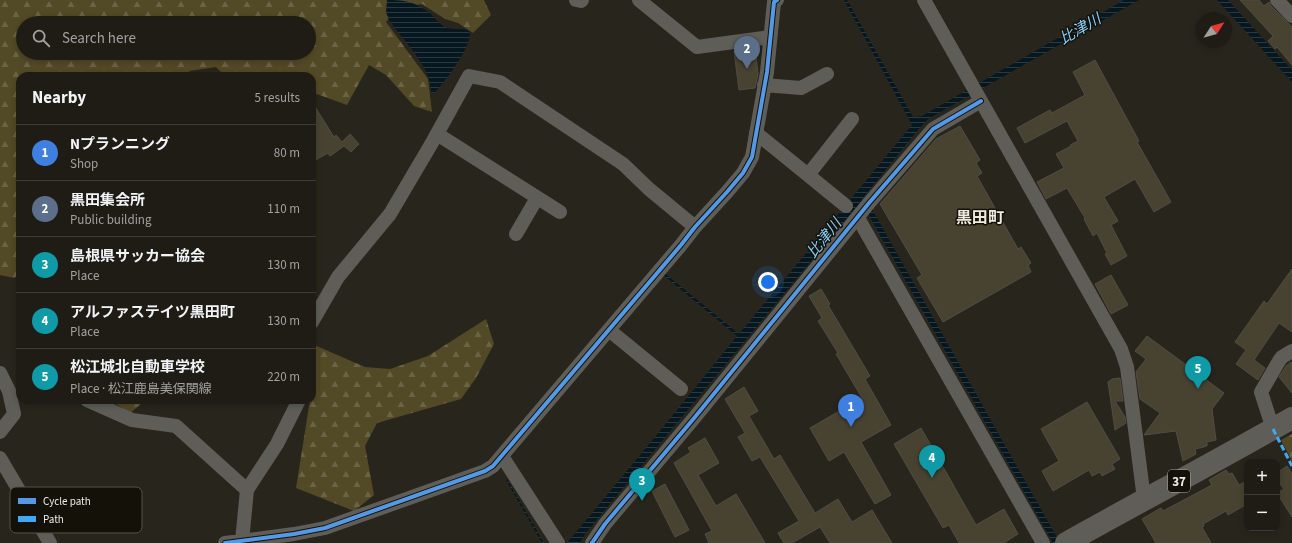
<!DOCTYPE html>
<html lang="en">
<head>
<meta charset="utf-8">
<style>
  :root { --surface:#1e1c15; --page:#26251e; --text:#f1f3f6; --muted:#a1a1a0; --line:#3c3a34; --accent:#a9a59b }
  body { margin:0; font-family:"Source Sans 3","Noto Sans JP",sans-serif; background:var(--page); color:var(--text) }
  .controls { position:absolute; right:12px; bottom:12px; display:grid; overflow:hidden; border-radius:8px; box-shadow:0 2px 6px #0003 }
  .controls button { width:36px; height:36px; display:grid; place-items:center; padding:0; border:0; border-bottom:1px solid var(--line); background:var(--surface); color:var(--text); font:20px sans-serif }
  .compass { position:absolute; left:1196px; top:12px; width:36px; height:36px; border-radius:50%; background:var(--surface); box-shadow:0 2px 6px #0003; rotate:54deg }
  .you { position:absolute; left:768px; top:282px; width:14px; height:14px; margin:-10px; border:3px solid #fff; border-radius:50%; background:#1a73e8; box-shadow:0 0 0 6px #1a73e833 }
  .badge { display:grid; place-items:center; width:26px; height:26px; border-radius:50%; background:var(--accent); color:#fff; font-size:13px; font-weight:700 }
  .pin { position:absolute; translate:-50% -33px; filter:drop-shadow(0 1px 2px #0008) }
  .pin::after { content:''; position:absolute; top:21px; width:14px; height:12px; background:inherit; clip-path:polygon(0 0,100% 0,50% 100%) }
  .list { margin:0; padding:0; list-style:none }
  h2 { display:flex; justify-content:space-between; align-items:center; height:52px; margin:0; padding:0 16px; font-size:17px }
  h2 small { font-size:13px; font-weight:400; color:var(--muted) }
  .list li { display:grid; grid-template-columns:26px 1fr auto; gap:12px; align-items:center; box-sizing:border-box; height:56px; padding:0 16px; border-top:1px solid var(--line) }
  .list b { display:block; font-size:15px; white-space:nowrap }
  .list p { margin:0; font-size:13px; white-space:nowrap; color:var(--muted) }
  .list em { font-size:13px; font-style:normal; color:var(--muted) }
  .icon { flex:none; width:22px; height:22px; fill:none; stroke:currentColor; stroke-width:2; stroke-linecap:round; stroke-linejoin:round }
  .map { position:relative; flex:none; width:1292px; height:543px; overflow:hidden }
  .search { position:absolute; background:var(--surface); box-shadow:0 2px 6px #0003; left:16px; top:16px; width:300px; height:44px; display:flex; align-items:center; gap:10px; box-sizing:border-box; padding:0 14px; border-radius:22px; color:var(--muted); font-size:15px }
  .panel { position:absolute; background:var(--surface); box-shadow:0 2px 6px #0003; left:16px; top:72px; width:300px; height:332px; border-radius:12px }
  .map>svg:first-child { display:block }
  .forest { fill:url(#forest-firs); fill-rule:evenodd }
  .water { fill:url(#water-rules) }
  .building { fill:#484331; stroke:#4f4d45 }
  .lines { fill:none; stroke-linecap:round; stroke-linejoin:round }
  .street { stroke:#5e5d58; stroke-width:14 }
  .primary { stroke:#5f5d57; stroke-width:22 }
  .quiet { stroke:#3fa9f5; stroke-width:3; stroke-dasharray:6 3; stroke-linecap:butt }
  .cycleway-casing { stroke:#141109; stroke-width:6 }
  .cycleway { stroke:#5399e6; stroke-width:4 }
  .labels { text-anchor:middle; stroke-width:3; stroke-linejoin:round; paint-order:stroke }
  .shield { fill:#141109; stroke:#ada99f; stroke-width:1 }
  .shield-label { font-size:13px; font-weight:bold; fill:#eeeadf }
  .water-label { font-size:15px; font-style:italic; fill:#88d0f9; stroke:#141109 }
  .quarter-label { font-size:16px; font-weight:bold; fill:#eeeadf; stroke:#141109 }
  .key { fill:#141109; stroke:#555249; stroke-width:1 }
  .key-label { font-size:11px; fill:#eeeadf }
</style>
</head>
<body>
<div class="map">
<svg width="1292" height="543" viewBox="0 0 1292 543">
  <defs>
    <pattern id="forest-firs" width="22" height="20" patternUnits="userSpaceOnUse"><rect width="22" height="20" fill="#524926"/><path d="M5 1l3.5 6h-7zM16 11l3.5 6h-7z" fill="#6b6345"/></pattern>
    <pattern id="water-rules" width="6" height="5" patternUnits="userSpaceOnUse"><rect width="6" height="5" fill="#061720"/><path d="M0 2.5h6" fill="none" stroke="#2b3940"/></pattern>
  </defs>
  <rect width="100%" height="100%" fill="#28261c"/>
  <path class="forest" d="M0,0h484l7,15 -18,18 -15,-10 -13,-4 -23,-15 -25,4 -11,14 42,57 4,33 -18,-6 -28,-31 -17,-10 -22,40 -33,-12 -2,1v-18h-87l-9,-9 -27,4 5,5h-174v199l-6,3 -14,-3zM23,23h286v30h-286z
    M486,319l8,25 -18,34 -15,21 -84,24 -12,23 9,49 -20,16 -58,-23 14,-88h2v-56l53,23 25,2 38,-13z
    M110,400h36l-16,13z
    M1292,434v27l-11,-21z"/>
  <path class="water" d="M387,0c18,0 29,2 44,14 4,4 8,10 14,13 9,4 17,0 24,4 1,3 1,6 0,9 -4,14 -25,44 -36,54l-2,-2c-1,-29 -29,-51 -43,-74l-2,-6z
    M844,0h3l66,117 9,-1 202,-116h15l-211,119 -10,11 -56,69 1,3 9,7 188,334h-7l-185,-329 -8,-7h-4l-271,327 -5,9h-13l93,-112 77,-95 -75,-62 1,-2 76,62 173,-209z
    M1217,0h11l64,70v12z
    M507,479l37,64h-2l-36,-63z"/>
  <path class="building" d="M1240,0h19l5,6 5,-4 2,4 21,21v38l-15,-18 -2,2 -7,-8 5,-5z
    M755,48l3,26 -3,14 -16,2 -5,-39z
    M1095,60l44,81 -2,1 34,60 -17,10 -19,-33 -31,18 14,24 -7,4 16,31 -16,9 -6,-11 2,-1 -10,-20 -4,3 -9,-17 1,-1 -18,-30 -21,11 -9,-17 27,-14 -8,-14 15,-8 -1,-1 8,-4 -11,-20 -42,22 -8,-15 33,-18 2,3 33,-18 -12,-23z
    M312,102l22,35 2,-2 6,7 8,-8 9,10 -8,8 -7,-6 -14,10 -2,-3 -16,9z
    M960,126l20,34 -4,3 6,10 -5,3 41,73 3,-2 10,16 -3,2 3,7 -88,50 -26,-44 5,-3 -42,-71 56,-65z
    M1292,269v63l-13,-9 -25,37 11,8 -7,12 -22,-16 10,-14 -11,-8 29,-41 3,3z
    M1111,275l17,30 -17,9 -16,-30z
    M821,289l9,15 -2,1 42,71 -5,3 26,46 -30,17 30,53 -16,9 -31,-52 -15,9 -19,-33 52,-30 -26,-44 2,-1 -20,-32 4,-3 -13,-22z
    M1147,336l77,57 -12,16 4,31 -9,2v4h-2l-1,1 -9,2 1,5 -13,7 -7,-30 -32,4 16,-22 -20,-14 -4,-27 10,-13 -11,-8z
    M1291,362l1,2v29l-13,-16 7,-11z
    M1120,378l3,23h-8l10,16 1,6 -11,7 -7,-48 4,-3z
    M744,387l14,24 -9,5 25,43 6,-4 35,58 23,-14 14,23 20,-12 20,33h-62l-10,-16 -28,16h-8l-6,-10 21,-12 -39,-64 -8,4 -14,-24 7,-4 -20,-34z
    M1087,402l33,57 -8,5 3,5 -13,7 -2,-4 -8,4 -3,-6 -36,21 -11,-20 17,-10 -18,-32z
    M921,428l55,97 28,-16 14,25 -14,9h-45l-10,-18 -6,3 -49,-84z
    M705,438l14,25 -21,12 18,31 20,-12 29,49h-56l-4,-9 7,-3 -38,-68 17,-11 -3,-4z
    M1287,466l5,7v44l-15,-24 7,-4 -7,-9v-7z
    M1226,470l3,4 3,-1 7,12 8,-4v23l-19,11 -2,-4 -23,13 1,2 -2,1 9,16h-55l-14,-24 19,-11 2,3 49,-26 -3,-5z
    M665,484l24,46 -14,7 -23,-46z"/>
  <g class="lines">
    <path class="street" d="M576,0l5,1 1,-1
      M639,0l58,47 73,-10
      M924,0l197,349 6,18 17,132
      M1277,0l15,16
      M764,85l37,3 26,-14
      M756,133l52,42 44,-56
      M437,134l123,78
      M808,175l38,31
      M858,218l185,325
      M516,234l21,-36
      M312,322l26,-45 52,-63 43,-73 36,-65 31,6 123,82 26,25 46,38
      M609,330l72,59
      M0,373l9,18 5,23 -14,18
      M87,400l45,20 44,6 71,64 -5,51
      M1273,429l-12,-37 18,-31 3,-4 10,-6
      M502,456l56,87
      M0,458l50,85
      M247,490l30,-46 22,-44
      M225,543l69,-9 31,-6 160,-57 8,-5 188,-221 14,-18 32,-35 16,-19 9,-16 15,-85 7,-70 3,-2
      M592,543l13,-19 90,-107 174,-214 64,-74 48,-28"/>
    <path class="primary" d="M1066,543c75,-42 151,-82 226,-125"/>
    <path class="quiet" d="M1273,429l19,37"/>
    <defs>
      <path id="cycleway" d="M225,543l69,-9 31,-6 160,-57 8,-5 188,-221 14,-18 32,-35 16,-19 9,-16 15,-85 7,-70 3,-2
        M592,543l13,-19 90,-107 174,-214 64,-74 48,-28"/>
    </defs>
    <use href="#cycleway" class="cycleway-casing"/>
    <use href="#cycleway" class="cycleway"/>
  </g>
  <g class="labels">
    <rect class="shield" x="1168" y="470" width="22" height="22" rx="3"/>
    <g class="shield-label">
      <text x="1179" y="486">37</text>
    </g>
    <g class="water-label">
      <text transform="translate(1080 29) rotate(-30)" y="5">比津川</text>
      <text transform="translate(824 238) rotate(-51)" y="5">比津川</text>
    </g>
    <g class="quarter-label">
      <text x="980" y="223">黒田町</text>
    </g>
  </g>
  <rect x="10" y="487" width="132" height="46" rx="6" class="key"/>
  <rect x="18" y="498" width="18" height="6" fill="#5399e6"/>
  <rect x="18" y="516" width="18" height="6" fill="#3fa9f5"/>
  <g class="key-label">
    <text x="43" y="505">Cycle path</text>
    <text x="43" y="523">Path</text>
  </g>
</svg>
<div class="controls">
<button>+</button>
<button>−</button>
</div>
<svg class="compass" viewBox="-18 -18 36 36"><path d="M0-13l5 13h-10z" fill="#e53935"/><path d="M0 13l5-13h-10z" fill="#a1a1a0"/></svg>
<div class="you"></div>
<div class="pin badge" style="left:851px;top:427px;background:#3f7fe0">1</div>
<div class="pin badge" style="left:747px;top:69px;background:#5c6f8a">2</div>
<div class="pin badge" style="left:642px;top:501px;background:#0f9aa8">3</div>
<div class="pin badge" style="left:932px;top:478px;background:#0f9aa8">4</div>
<div class="pin badge" style="left:1198px;top:389px;background:#0f9aa8">5</div>
<div class="search"><svg class="icon" aria-label="search" viewBox="0 0 24 24"><circle cx="10" cy="10" r="6"/><path d="M15 15l6 6"/></svg>Search here</div>
<section class="panel">
<h2>Nearby<small>5 results</small></h2>
<ul class="list">
<li><span class="badge" style="background:#3f7fe0">1</span><div><b>Nプランニング</b><p>Shop</p></div><em>80 m</em></li>
<li><span class="badge" style="background:#5c6f8a">2</span><div><b>黒田集会所</b><p>Public building</p></div><em>110 m</em></li>
<li><span class="badge" style="background:#0f9aa8">3</span><div><b>島根県サッカー協会</b><p>Place</p></div><em>130 m</em></li>
<li><span class="badge" style="background:#0f9aa8">4</span><div><b>アルファステイツ黒田町</b><p>Place</p></div><em>130 m</em></li>
<li><span class="badge" style="background:#0f9aa8">5</span><div><b>松江城北自動車学校</b><p>Place · 松江鹿島美保関線</p></div><em>220 m</em></li>
</ul>
</section>
</div>
</body>
</html>
